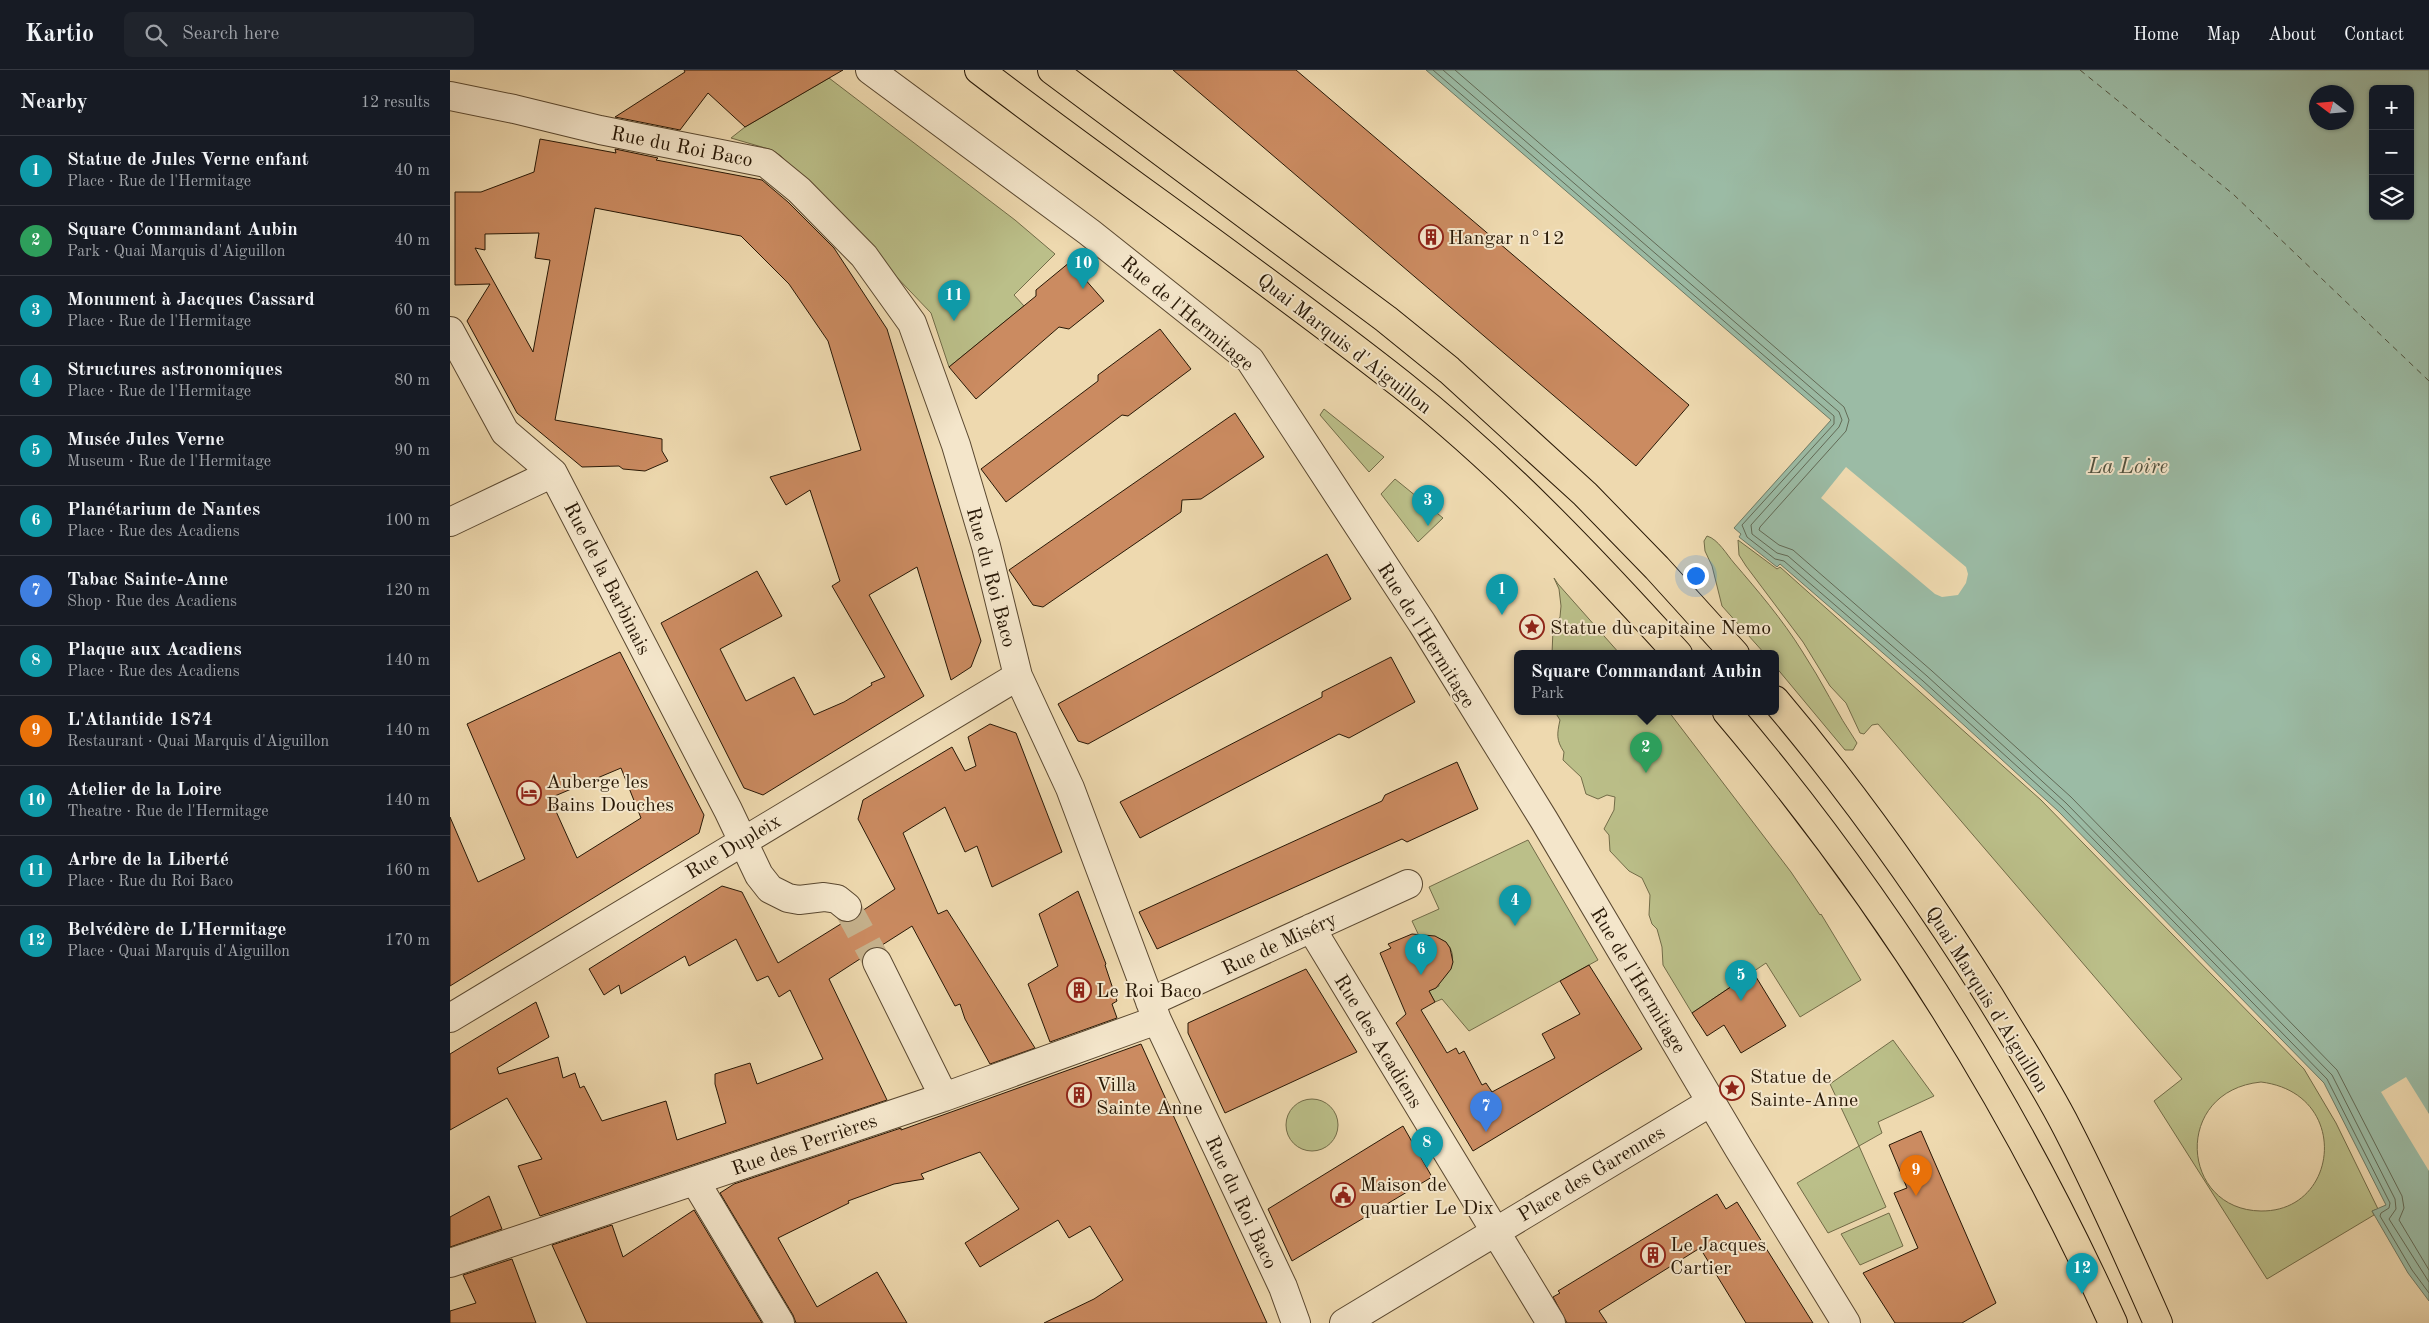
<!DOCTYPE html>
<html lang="en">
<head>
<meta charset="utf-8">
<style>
  :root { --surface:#171b24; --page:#20242c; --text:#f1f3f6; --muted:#9ea1a6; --line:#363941; --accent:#d93025 }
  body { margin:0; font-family:"Old Standard TT",serif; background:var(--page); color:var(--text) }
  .controls { position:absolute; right:15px; top:15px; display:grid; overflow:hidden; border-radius:8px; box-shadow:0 1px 4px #0004 }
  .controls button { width:45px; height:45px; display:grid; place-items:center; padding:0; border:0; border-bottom:1px solid var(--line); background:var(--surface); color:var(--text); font:25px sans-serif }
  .compass { position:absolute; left:1859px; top:15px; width:45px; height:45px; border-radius:50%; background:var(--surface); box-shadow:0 1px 4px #0004; rotate:286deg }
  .you { position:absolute; left:1245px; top:505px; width:18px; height:18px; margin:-12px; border:4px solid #fff; border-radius:50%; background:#1a73e8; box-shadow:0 0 0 8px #1a73e833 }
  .badge { display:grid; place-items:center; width:32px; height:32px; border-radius:50%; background:var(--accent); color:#fff; font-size:16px; font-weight:700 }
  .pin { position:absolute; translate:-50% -41px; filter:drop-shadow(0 1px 2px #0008) }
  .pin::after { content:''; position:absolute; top:26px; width:18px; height:15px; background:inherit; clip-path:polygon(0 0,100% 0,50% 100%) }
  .popup { position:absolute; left:1064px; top:580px; width:265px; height:65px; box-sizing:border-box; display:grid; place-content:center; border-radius:8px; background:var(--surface); filter:drop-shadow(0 1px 4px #0005); font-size:16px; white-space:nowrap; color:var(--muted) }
  .popup b { font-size:19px; color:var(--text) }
  .popup::after { content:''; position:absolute; left:50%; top:100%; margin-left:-10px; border:10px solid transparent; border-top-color:var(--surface) }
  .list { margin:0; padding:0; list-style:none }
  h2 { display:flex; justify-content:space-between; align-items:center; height:65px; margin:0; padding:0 20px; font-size:21px }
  h2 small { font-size:16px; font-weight:400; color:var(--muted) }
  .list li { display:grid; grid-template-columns:32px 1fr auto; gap:15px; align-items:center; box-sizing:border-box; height:70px; padding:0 20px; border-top:1px solid var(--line) }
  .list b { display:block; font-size:19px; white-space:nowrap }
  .list p { margin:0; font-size:16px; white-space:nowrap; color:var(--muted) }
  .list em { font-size:16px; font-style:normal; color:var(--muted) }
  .icon { flex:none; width:28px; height:28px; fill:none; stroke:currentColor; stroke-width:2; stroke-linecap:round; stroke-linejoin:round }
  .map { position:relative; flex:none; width:1979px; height:1253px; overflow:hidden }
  header { display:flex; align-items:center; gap:30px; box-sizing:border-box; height:70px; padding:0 25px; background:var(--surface); border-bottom:1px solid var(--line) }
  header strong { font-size:24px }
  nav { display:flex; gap:28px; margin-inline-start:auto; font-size:18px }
  .search { width:350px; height:45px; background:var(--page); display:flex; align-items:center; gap:12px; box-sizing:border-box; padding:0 18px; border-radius:8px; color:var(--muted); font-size:19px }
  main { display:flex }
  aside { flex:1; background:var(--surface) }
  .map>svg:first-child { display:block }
  .green { fill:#bbbf89; stroke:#726c48; fill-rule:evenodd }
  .water { fill:#9bbba5; stroke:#6d7a65; fill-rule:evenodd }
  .pier { fill:#eed9af }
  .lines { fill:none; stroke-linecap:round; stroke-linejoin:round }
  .shore { stroke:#626a56; stroke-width:1 }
  .ferry { stroke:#50513e; stroke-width:1; stroke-dasharray:6 5; stroke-linecap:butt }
  .building { fill:#cb8b61; stroke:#281806; fill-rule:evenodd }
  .minor-tunnel { stroke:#c6b28d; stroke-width:28; stroke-dasharray:28 14; stroke-linecap:butt }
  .minor-casing { stroke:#5a4830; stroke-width:30 }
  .primary-casing { stroke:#281806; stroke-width:30 }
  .minor { stroke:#f4e6cb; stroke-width:28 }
  .primary { stroke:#eed9af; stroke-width:28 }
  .labels { text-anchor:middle; stroke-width:4; stroke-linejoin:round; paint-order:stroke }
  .street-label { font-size:20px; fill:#281806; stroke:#f4e6cb }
  .poi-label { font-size:20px; fill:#281806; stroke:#f4e6cb; text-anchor:start }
  .water-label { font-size:21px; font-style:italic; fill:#50513e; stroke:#f4e6cb }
</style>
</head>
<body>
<header>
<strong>Kartio</strong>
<div class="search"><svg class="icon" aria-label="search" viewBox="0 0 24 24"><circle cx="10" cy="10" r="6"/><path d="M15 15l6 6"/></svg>Search here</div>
<nav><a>Home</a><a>Map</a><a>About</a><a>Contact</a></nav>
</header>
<main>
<aside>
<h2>Nearby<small>12 results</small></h2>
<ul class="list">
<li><span class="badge" style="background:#0f9aa8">1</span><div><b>Statue de Jules Verne enfant</b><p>Place · Rue de l'Hermitage</p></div><em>40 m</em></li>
<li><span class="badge" style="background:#2e9e5b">2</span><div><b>Square Commandant Aubin</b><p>Park · Quai Marquis d'Aiguillon</p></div><em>40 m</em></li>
<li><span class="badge" style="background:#0f9aa8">3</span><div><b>Monument à Jacques Cassard</b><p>Place · Rue de l'Hermitage</p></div><em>60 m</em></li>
<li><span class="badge" style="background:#0f9aa8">4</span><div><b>Structures astronomiques</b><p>Place · Rue de l'Hermitage</p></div><em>80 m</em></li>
<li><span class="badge" style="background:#0f9aa8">5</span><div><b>Musée Jules Verne</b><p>Museum · Rue de l'Hermitage</p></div><em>90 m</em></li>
<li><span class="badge" style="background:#0f9aa8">6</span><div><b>Planétarium de Nantes</b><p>Place · Rue des Acadiens</p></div><em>100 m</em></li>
<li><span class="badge" style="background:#3f7fe0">7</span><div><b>Tabac Sainte-Anne</b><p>Shop · Rue des Acadiens</p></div><em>120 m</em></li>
<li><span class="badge" style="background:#0f9aa8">8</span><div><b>Plaque aux Acadiens</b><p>Place · Rue des Acadiens</p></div><em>140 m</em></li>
<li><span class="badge" style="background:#e8710a">9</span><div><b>L'Atlantide 1874</b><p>Restaurant · Quai Marquis d'Aiguillon</p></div><em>140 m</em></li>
<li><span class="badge" style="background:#0f9aa8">10</span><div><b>Atelier de la Loire</b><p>Theatre · Rue de l'Hermitage</p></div><em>140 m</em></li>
<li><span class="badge" style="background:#0f9aa8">11</span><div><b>Arbre de la Liberté</b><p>Place · Rue du Roi Baco</p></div><em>160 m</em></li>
<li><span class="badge" style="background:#0f9aa8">12</span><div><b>Belvédère de L'Hermitage</b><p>Place · Quai Marquis d'Aiguillon</p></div><em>170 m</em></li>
</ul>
</aside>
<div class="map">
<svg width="1979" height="1253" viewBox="0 0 1979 1253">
  <rect width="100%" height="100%" fill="#eed9af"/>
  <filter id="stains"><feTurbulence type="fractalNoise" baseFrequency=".004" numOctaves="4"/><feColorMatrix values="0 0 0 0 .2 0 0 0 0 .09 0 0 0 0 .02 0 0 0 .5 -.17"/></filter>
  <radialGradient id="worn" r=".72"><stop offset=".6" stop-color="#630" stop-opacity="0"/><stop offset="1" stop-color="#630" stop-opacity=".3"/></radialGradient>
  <path class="green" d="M379,8l186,142 40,34 -41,41 10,11 -75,61 -18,-54 -150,-157 -9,-6 -41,-12 14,-11z
    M874,339l60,48 -15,15 -49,-57z
    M945,409l48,39 -25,24 -37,-48z
    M1257,466c11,3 20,19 27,27 24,28 48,56 68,88 20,30 35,63 55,92l-4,7h-8l-70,-84v-12h-10l-43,-48 -10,-40 -7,-15 -1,-10z
    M1288,470l39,29 3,-2 261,233 263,269 32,54 42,86 -6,2 2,4 -107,64 -113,-178 28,-22 -304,-355 -6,1 -8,9 -4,-1 -14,-30 -16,-17 -27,-44 -57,-76 -7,-11zM1811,1012c90,11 79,130 0,129 -81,-1 -89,-120 0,-129z
    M1104,508l4,6 62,70h-68l1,-25 7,-12 1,-11 -2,-17z
    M1105,642h114l122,160 29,43 1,-1 40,66 -61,37 -34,-54 -74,50 -29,-48 -1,-18 -5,-18 -5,-5 -3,-9 1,-20 -8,-17 -13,-7 -19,-20 -1,-16 -5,-6 10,-19 1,-13 -8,-2 -9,4 -12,-5 -5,-17 -18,-17 1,-8c-8,-12 -7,-18 -4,-32z
    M1078,770l70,120 -129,71 -27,-32 -7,3 -6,-11 10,-5 -1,-4c27,-18 14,-52 -18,-44l-8,-17 27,-12 -10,-22z
    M1443,970l41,56 -56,26 4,11 -23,13 27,61 -58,26 -31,-50 62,-37 -29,-62z
    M836 1055a26 26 0 1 1 52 0a26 26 0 1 1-52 0Z
    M1439,1143l14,33 -43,19 -19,-31z"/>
  <path class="water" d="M976,0h1003v1231l-21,-28 -36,-62 14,-6 -62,-122 -266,-272 -138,-126 -140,-121 -3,3 -38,-30 2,-3 -7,-6 97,-108zM1923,19h37v127h-37zM1866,22h30v30h-30z"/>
  <path class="pier" d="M1396,397l120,100 2,7 -2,9 -8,12 -16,2 -7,-3 -114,-96z
    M1956,1007l23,37v57l-48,-79z"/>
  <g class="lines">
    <path class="shore" d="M983,0l401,346v8l-92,101 5,12 28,22 9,2 139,120 139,126 265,272 63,124 -1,5 -8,5 -1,3 32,54 17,23
      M993,0l396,342 3,8 -3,7 -88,98 1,9 25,19 11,3 139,120 139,127 266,272 63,124 1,10 -7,10 40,63
      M1005,0l389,337 5,13 -3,11 -86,96 -1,3 20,15 14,5 139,121 139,126 266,273 65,126 2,12 -5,12 30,50"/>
    <path class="ferry" d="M1630,0l153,124 196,187"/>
  </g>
  <path class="building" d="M234,0h159l-98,57 -37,-34 -28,37 -65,-13 70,-45z
    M723,0h123l393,335 -53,61z
    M90,69l76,14 -1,-4 43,9 -2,2 106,20 26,22 46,46 53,81 94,312 -10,26 -20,13 -34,-113 -48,28 55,101 -161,99 -19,-7 -83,-165 96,-52 25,45 -62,33 26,52 48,-24 20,38 30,-13 28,-17 -1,-2 14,-6 -53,-91 8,-5 -30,-91 -24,15 -16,-28 91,-27 -33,-109 -39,-57 -48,-48 -146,-28 -40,212 107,19v12l6,10 -23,10 -22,-2 -4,-3 -37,1 -65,-54 -50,-92 23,-37 -35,1v-93h26l53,-20zM89,163l-4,25 15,2 -17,92 -58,-104 10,2v-16z
    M620,192l34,39 -35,28 -10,-2 -83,72 -27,-32 87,-71v-6z
    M710,259l31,40 -63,47 -6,-1 -116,87 -25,-33 117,-88v-6z
    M785,343l29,44 -63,42 -19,1 -1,12 -138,95 -10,-2 -24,-35z
    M877,484l24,45 -263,145 -10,-3 -20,-37z
    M170,582l84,163 -5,18 -249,153v-169l28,65 47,-23 -58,-135zM171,698l20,50 -64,40 -27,-60z
    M941,587l24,45 -66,36 -10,-4 -199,104 -20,-36 202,-105v-5z
    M540,654l26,9 46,119 -70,35 -15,-41 -12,6 -20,-45 -42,26 35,81 9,-4 88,138 -45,16 -25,-45 -5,-15 -5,2 -43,-80 -33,21 -9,1 -7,9 -34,22 58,121 -347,116 -22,-50 24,-7 -35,-61 -57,32v-76l86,-52 13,35 -52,31 2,6 59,-17 5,21 12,-5 5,15 4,-2 18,35 64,-20 11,39 49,-17 -11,-39v-10l35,-11 7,21 66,-25 -33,-69 -11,7 -11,-21 -11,5 -21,-42 -47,27 -4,-10 -64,38 -2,-9 -15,10 -15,-26 133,-83 20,6 36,71 66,-41 9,-1 6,-4 3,-6 33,-22 -37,-70 5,-19 89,-53 13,24 11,-5 -8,-29z
    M1007,692l21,47 -71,33 -5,-3 -245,110 -18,-37 243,-111 3,-6z
    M628,821l28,73 -1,1 12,36 -5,3 5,14 -67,24 -22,-58 30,-18 -19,-52z
    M962,864l23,2 11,6 4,6 3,14 -2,7 -15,19 -7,3 6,11 -14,8 26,43 9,-5 3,6 5,-3 18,34 4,-2 6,9 63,-34 -13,-24 38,-20 -20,-33 29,-16 53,84 -169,102 -77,-128 10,-9 -26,-61 11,-5 -3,-4z
    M856,899l51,83 -132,61 -37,-80v-10z
    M1303,902l33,54 -45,27 -17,-28 -17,11 -15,-23z
    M691,974l126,279h-223l50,-24 29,-19 -33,-54 -21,12 -11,-18 -78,47 -15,-24 54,-34 -39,-57 -59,22 3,5 -30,5 -46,17 1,2 -71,35 39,69 60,-35 30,51h-111l-3,-8 -73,-122 14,-9 167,-56v2z
    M953,1056l29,51 -140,84 -24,-52z
    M1471,1061l75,172 -34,20h-67l-32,-50 55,-25 -24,-55 13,-5 -18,-43z
    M1267,1124l9,15 11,-7 76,121h-67l-46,-75 -101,63 8,12h-40l-14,-26 7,-4 -2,-2z
    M39,1126l13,33 -52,18v-30z
    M244,1140l68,113h-175l-35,-78 60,-20 11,32z
    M62,1189l24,64h-86v-12l26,-8 -13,-28z"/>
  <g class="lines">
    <path class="minor-tunnel" d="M397,837l30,55"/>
    <defs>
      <path id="minor" d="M420,0l219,162 161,128 172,263 122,197 195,329 107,174
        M0,26l64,13 86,21 166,33 33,27 65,66 48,67 44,122 30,101 32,130 52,112 87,232 126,267 13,36
        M0,261l55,101 48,41 175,337 31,65 11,14 18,9 11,2 25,-3 13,2 10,8
        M0,452l103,-49
        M861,858l240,395
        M427,892l67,135
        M700,932l258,-118
        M0,948l568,-342
        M245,1111l85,142
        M0,1193l494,-166 213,-77
        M894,1253l367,-221"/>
      <path id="primary" d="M529,0c140,107 285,206 423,315 101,80 190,174 276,269
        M602,0l334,249 63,51 136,124 72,74 78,86
        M1325,630c79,93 150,194 215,297 26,43 54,86 77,131 33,64 62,129 91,195
        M1277,642c157,185 286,390 386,611"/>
    </defs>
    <use href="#minor" class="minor-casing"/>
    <use href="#primary" class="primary-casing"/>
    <use href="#minor" class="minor"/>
    <use href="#primary" class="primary"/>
  </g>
  <defs>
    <symbol id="building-ring" viewBox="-11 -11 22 22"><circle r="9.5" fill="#f4e6cb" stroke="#8f2418" stroke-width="1.5"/><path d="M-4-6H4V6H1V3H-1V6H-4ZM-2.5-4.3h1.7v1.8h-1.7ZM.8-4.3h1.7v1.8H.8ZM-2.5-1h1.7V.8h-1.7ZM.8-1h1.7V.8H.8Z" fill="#8f2418"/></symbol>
    <symbol id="sight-ring" viewBox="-11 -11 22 22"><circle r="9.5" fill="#f4e6cb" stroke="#8f2418" stroke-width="1.5"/><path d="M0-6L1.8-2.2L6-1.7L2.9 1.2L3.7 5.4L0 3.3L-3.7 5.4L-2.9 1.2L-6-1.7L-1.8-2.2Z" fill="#8f2418"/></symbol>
    <symbol id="hotel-ring" viewBox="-11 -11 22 22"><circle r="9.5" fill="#f4e6cb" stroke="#8f2418" stroke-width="1.5"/><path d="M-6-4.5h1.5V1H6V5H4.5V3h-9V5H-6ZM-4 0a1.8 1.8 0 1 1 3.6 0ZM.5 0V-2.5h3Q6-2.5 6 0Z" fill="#8f2418"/></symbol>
    <symbol id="civic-ring" viewBox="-11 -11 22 22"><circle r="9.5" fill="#f4e6cb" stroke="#8f2418" stroke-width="1.5"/><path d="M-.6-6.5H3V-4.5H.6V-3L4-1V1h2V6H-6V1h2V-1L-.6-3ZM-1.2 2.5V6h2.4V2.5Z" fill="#8f2418"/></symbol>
  </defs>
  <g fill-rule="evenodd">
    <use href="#building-ring" x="967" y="153" width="28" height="28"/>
    <use href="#sight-ring" x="1068" y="543" width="28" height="28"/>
    <use href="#hotel-ring" x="65" y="709" width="28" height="28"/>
    <use href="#building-ring" x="615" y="906" width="28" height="28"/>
    <use href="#sight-ring" x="1268" y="1004" width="28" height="28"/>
    <use href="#building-ring" x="615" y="1011" width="28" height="28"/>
    <use href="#civic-ring" x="879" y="1111" width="28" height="28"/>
    <use href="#building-ring" x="1189" y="1171" width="28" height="28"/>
  </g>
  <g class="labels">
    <g class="street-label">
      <text transform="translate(232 76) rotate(11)" y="7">Rue du Roi Baco</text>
      <text transform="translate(738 243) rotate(40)" y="7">Rue de l'Hermitage</text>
      <text transform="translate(895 273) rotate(38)" y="7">Quai Marquis d'Aiguillon</text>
      <text transform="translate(542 507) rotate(75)" y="7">Rue du Roi Baco</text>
      <text transform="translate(158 508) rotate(63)" y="7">Rue de la Barbinais</text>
      <text transform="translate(977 565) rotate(58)" y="7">Rue de l'Hermitage</text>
      <text transform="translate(283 776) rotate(-31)" y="7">Rue Dupleix</text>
      <text transform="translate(829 873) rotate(-25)" y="7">Rue de Miséry</text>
      <text transform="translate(1189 910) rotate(59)" y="7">Rue de l'Hermitage</text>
      <text transform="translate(1538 929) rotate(58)" y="7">Quai Marquis d'Aiguillon</text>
      <text transform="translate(929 971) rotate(59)" y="7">Rue des Acadiens</text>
      <text transform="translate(354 1074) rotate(-19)" y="7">Rue des Perrières</text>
      <text transform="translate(1141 1103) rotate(-31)" y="7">Place des Garennes</text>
      <text transform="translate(792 1132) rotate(65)" y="7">Rue du Roi Baco</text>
    </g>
    <g class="poi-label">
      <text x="998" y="174">Hangar n°12</text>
      <text x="1100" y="564">Statue du capitaine Nemo</text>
      <text x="96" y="718">Auberge les<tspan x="96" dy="23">Bains Douches</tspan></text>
      <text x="646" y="927">Le Roi Baco</text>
      <text x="1300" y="1013">Statue de<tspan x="1300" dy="23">Sainte-Anne</tspan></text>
      <text x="646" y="1021">Villa<tspan x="646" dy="23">Sainte Anne</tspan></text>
      <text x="910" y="1121">Maison de<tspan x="910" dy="23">quartier Le Dix</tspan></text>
      <text x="1220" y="1181">Le Jacques<tspan x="1220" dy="23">Cartier</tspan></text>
    </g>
    <g class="water-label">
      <text x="1678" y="403">La Loire</text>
    </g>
  </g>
  <rect width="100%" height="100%" filter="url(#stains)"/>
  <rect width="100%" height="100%" fill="url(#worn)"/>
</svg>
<div class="controls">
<button>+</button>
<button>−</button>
<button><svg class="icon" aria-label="layers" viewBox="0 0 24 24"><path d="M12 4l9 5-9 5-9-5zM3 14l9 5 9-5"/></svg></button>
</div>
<svg class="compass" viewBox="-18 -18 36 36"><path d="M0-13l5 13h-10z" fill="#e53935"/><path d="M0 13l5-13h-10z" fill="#9ea1a6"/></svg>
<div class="you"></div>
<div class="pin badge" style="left:1052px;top:545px;background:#0f9aa8">1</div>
<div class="pin badge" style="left:1196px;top:703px;background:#2e9e5b">2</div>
<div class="popup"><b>Square Commandant Aubin</b>Park</div>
<div class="pin badge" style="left:978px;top:456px;background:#0f9aa8">3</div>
<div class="pin badge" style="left:1065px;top:856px;background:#0f9aa8">4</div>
<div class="pin badge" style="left:1291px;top:931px;background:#0f9aa8">5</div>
<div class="pin badge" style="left:971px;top:905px;background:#0f9aa8">6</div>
<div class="pin badge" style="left:1036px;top:1062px;background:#3f7fe0">7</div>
<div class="pin badge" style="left:977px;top:1098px;background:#0f9aa8">8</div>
<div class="pin badge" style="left:1466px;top:1126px;background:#e8710a">9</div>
<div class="pin badge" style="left:633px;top:219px;background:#0f9aa8">10</div>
<div class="pin badge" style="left:504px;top:251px;background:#0f9aa8">11</div>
<div class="pin badge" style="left:1632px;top:1224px;background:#0f9aa8">12</div>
</div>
</main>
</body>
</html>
